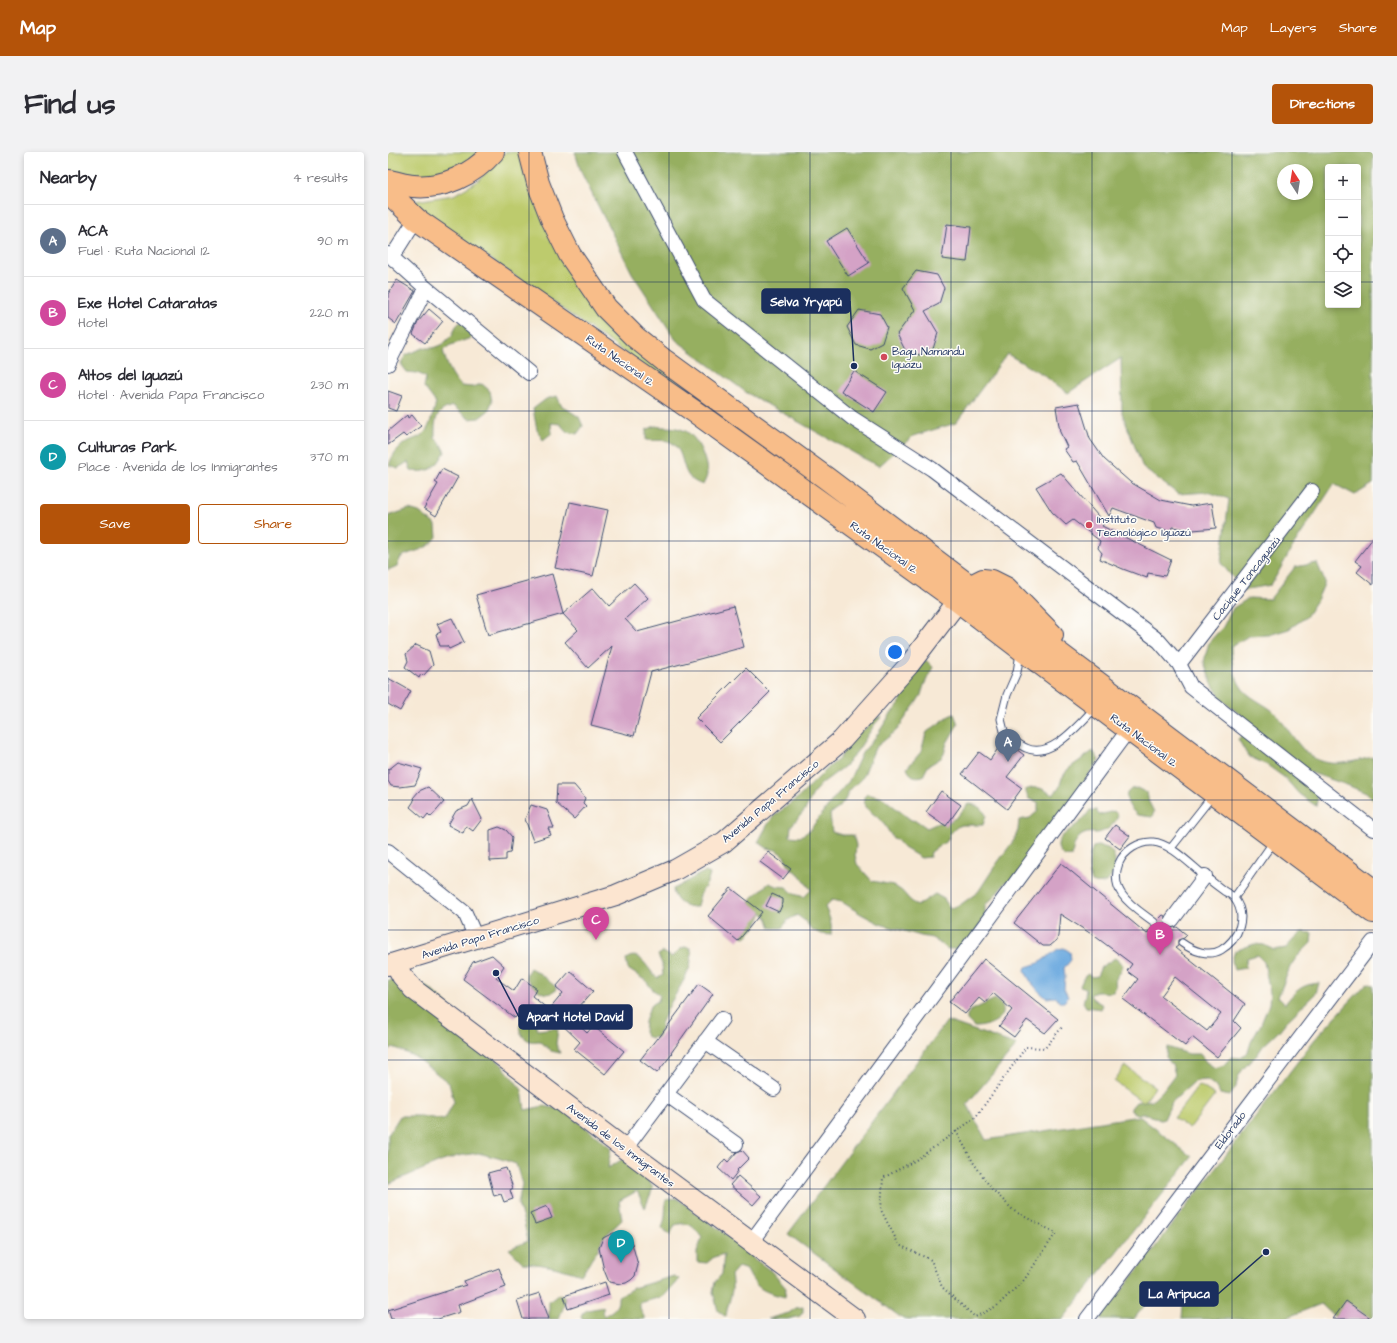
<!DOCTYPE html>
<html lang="en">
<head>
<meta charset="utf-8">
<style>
  :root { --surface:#fff; --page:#f2f2f3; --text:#2b2b33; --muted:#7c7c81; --line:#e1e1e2; --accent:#b45309 }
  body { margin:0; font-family:"Architects Daughter",sans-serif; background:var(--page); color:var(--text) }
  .controls { position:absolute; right:12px; top:12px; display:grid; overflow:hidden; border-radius:4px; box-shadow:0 2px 6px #0003 }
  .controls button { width:36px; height:36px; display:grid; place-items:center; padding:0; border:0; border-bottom:1px solid var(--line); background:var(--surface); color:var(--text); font:20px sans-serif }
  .compass { position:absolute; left:889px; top:12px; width:36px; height:36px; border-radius:50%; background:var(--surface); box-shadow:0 2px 6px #0003; rotate:348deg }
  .you { position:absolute; left:507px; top:500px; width:14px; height:14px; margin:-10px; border:3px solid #fff; border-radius:50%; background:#1a73e8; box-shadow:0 0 0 6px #1a73e833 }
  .badge { display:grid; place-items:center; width:26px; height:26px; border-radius:50%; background:var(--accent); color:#fff; font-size:13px; font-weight:700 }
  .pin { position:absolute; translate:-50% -33px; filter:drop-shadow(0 1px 2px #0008) }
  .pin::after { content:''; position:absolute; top:21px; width:14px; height:12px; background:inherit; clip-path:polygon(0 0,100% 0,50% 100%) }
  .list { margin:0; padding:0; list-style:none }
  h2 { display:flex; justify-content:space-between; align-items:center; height:52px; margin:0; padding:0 16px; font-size:17px }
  h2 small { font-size:13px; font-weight:400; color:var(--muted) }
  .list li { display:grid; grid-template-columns:26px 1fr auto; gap:12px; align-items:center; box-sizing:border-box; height:72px; padding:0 16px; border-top:1px solid var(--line) }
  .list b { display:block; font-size:15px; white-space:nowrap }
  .list p { margin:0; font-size:13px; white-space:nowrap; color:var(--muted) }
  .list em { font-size:13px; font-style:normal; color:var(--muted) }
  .actions { display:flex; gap:8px; padding:12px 16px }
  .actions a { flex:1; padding:9px 0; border:1px solid var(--accent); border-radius:4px; text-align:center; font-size:14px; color:var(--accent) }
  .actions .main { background:var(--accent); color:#fff }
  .icon { flex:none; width:22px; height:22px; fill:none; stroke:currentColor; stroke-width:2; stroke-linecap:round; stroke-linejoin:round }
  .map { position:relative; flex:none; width:985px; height:1167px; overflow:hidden; border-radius:4px }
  header { display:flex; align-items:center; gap:24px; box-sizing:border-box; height:56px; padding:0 20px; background:var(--accent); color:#fff }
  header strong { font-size:19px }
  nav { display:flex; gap:22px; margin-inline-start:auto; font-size:14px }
  .intro { display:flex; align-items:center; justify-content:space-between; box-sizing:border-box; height:96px; padding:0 24px }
  h1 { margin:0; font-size:28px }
  .button { padding:10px 18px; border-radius:4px; background:var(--accent); color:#fff; font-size:14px; font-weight:700 }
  main { display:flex; gap:24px; padding:0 24px }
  aside { flex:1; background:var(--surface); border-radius:4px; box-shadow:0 2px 6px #0003 }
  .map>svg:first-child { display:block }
  .green { fill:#bdcb6d; stroke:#6c7d66 }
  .forest { fill:#96af60; stroke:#586f5f; fill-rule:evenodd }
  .water { fill:#6eabe0; stroke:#446d9f }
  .building { fill:#d4a2c6; fill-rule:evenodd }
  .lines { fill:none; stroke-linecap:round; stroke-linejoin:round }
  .street-tunnel { stroke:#cbc4be; stroke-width:14; stroke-dasharray:14 7; stroke-linecap:butt }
  .lane-casing { stroke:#3c4b70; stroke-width:9 }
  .street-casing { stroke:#3c4b70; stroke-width:16 }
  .secondary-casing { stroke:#3c4b70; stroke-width:22 }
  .highway-casing { stroke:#3c4b70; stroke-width:24 }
  .path { stroke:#3c4b70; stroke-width:2; stroke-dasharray:1 3; stroke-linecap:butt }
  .lane { stroke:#fff; stroke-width:7 }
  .street { stroke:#fff; stroke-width:14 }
  .secondary { stroke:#fce5d0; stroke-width:20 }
  .highway { stroke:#f8bd89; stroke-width:22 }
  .grid { fill:none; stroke:#1b2f5e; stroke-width:1; stroke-opacity:0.55 }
  .poi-dot { fill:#d1495b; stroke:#fdfcf7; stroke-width:1.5 }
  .labels { text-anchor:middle; stroke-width:3; stroke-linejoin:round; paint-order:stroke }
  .poi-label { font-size:11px; fill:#1b2f5e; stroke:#fdfcf7; text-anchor:start }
  .street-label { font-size:11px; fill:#1b2f5e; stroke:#fdfcf7 }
  .leader { fill:none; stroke:#1b2f5e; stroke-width:1.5 }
  .callout-dot { fill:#1b2f5e; stroke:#fdfcf7; stroke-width:1.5 }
  .callout { fill:#1b2f5e; stroke:#1b2f5e; stroke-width:1.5 }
  .callout-label { font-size:12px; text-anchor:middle; font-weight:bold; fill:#fff }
</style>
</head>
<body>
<header>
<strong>Map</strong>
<nav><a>Map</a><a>Layers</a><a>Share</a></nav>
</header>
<div class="intro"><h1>Find us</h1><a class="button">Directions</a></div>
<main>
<aside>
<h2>Nearby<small>4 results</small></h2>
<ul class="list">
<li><span class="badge" style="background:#5c6f8a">A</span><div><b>ACA</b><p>Fuel · Ruta Nacional 12</p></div><em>90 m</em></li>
<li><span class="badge" style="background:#d1479c">B</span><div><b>Exe Hotel Cataratas</b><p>Hotel</p></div><em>220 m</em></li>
<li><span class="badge" style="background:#d1479c">C</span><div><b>Altos del Iguazú</b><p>Hotel · Avenida Papa Francisco</p></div><em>230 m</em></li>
<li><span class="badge" style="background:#0f9aa8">D</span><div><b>Culturas Park</b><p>Place · Avenida de los Inmigrantes</p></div><em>370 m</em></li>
</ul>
<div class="actions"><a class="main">Save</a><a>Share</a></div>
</aside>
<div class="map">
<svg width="985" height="1167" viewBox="0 0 985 1167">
  <rect width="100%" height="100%" fill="#fdfcf7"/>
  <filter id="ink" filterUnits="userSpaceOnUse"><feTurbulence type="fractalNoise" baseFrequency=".025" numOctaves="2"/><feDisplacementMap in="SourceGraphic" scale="8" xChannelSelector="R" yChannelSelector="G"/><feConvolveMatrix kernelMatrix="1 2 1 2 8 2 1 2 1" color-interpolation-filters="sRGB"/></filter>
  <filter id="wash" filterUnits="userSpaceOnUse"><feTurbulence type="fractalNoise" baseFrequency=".012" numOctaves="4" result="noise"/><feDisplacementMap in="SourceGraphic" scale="16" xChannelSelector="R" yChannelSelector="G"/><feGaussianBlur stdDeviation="0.9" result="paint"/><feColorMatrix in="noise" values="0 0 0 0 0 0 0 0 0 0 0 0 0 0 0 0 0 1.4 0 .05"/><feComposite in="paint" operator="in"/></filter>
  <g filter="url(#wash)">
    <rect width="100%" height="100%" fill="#f7e9d6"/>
    <path class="green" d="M0,0h93c-10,6 -21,16 -32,20 -16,6 -46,5 -61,-3z
      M117,0h17l73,153 356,275 -542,-378 45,-7 24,-14z
      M737,914l30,21 -11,16 -30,-22z
      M811,933l16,10 -26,34 -15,-11z"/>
    <path class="forest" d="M187,0h798v332l-18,11 -21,-11 -42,64 -21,37 -28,5 -22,-27 8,-64 -21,-7 -30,2 -35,-26 -21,-55 -1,-55 -53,35 -26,-19 -35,-20 -51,69 -43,13 -34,30 -16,-8 -116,-65 -71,-53 -44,-67 -51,-101zM940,15h30v138h-30zM895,18h24v24h-24z
      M76,166l10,1 2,10 -5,9 -20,7 -8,5c3,14 9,26 18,36l11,1 10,-3 8,7 2,11 -4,9 -9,7 -10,1 -16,-13c-19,5 -18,15 -18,32l5,5 5,9c-9,16 -15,21 -34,19l-3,-9 -10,6 -9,-3c4,-11 9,-19 20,-24 6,-3 11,-3 16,-9 5,-5 9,-22 11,-29l-12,-16 2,-10 -9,-4 -10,-1 -6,-8 5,-9 17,-7h10l10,-4 9,-9 4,-9z
      M169,244l4,9 18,12 4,9 -6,8 -10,-2 -7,-8 -9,-1 1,10 -9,7 -6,-10 -4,-21 13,-10z
      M267,274c9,2 19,0 28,4 14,4 24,30 24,44 0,4 -3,8 -4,11 -6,-2 -12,-5 -15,-10 -7,-11 -5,-29 -20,-34 -4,-1 -16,0 -22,-1v-10z
      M21,357l10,3 17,13 1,12c-12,15 -20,12 -36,20l-4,9 -9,4v-54z
      M929,411l8,19 -8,18 -11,17 -17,12 -20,6 -20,1 -18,10c1,13 2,27 9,39 7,13 25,18 35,28 12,13 26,40 41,46 20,9 37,2 57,-2v43l-7,-7 -19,-8 -38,-13 -19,-12 -12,-14c8,22 22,30 42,40l-4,20 -17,-12 -14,-16 -18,-13 -19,-9 -10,-17 15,-14 -31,-25 -11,-18 -7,-20 5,-20 14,-15 10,-19 16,-10 21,1 25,-32z
      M538,508l7,7 -9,18 -3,10 -5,8 -19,27 -22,18 -12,29 -14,14 -4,9 -6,8 -9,6 2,18 10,3h11l3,10 -1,10 2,9 15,17 21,4 9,6 7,8 8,7 18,-12 9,5 6,9 10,-3 18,-13 17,-26 19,-26 4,-10 1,-10 11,-2 8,-7v-9l-9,-3 -4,-9c13,-5 16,-2 28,5l6,-7 3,-10 6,-9 25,-18 6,9 -83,120 -10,2 -13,16 -8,7v10l-17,31 -10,3h-10l-16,-11 -11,-2 -41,-12 -19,-10 -19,-12 -10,-2 -7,7c5,11 7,16 6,28l-10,-1 -9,-4 -7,-9 -8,-6 -9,5 -6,8h-11l-3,-9 -6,-7c-5,12 -6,17 -17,25l-10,-3 18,-37 16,-14 7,3 10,1 8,7 10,3 7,-7 -12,-16 -8,-5 -7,-13 -8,-6 -9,-2 -9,-6 10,-18 6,-8 25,-19 31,-31 9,-7 17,-25 10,-6 5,-8 11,-4 -7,8 -17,26 -13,16 -24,18 -7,8 -9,18 -14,16 -1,10 10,1 9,-6 25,-33 15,-17 13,-28 13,-15 17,-26 7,-7 4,-11 14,-27z
      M566,562l4,10 -11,19 -3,11 -3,4 -13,8 -5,10c-8,2 -13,0 -16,-8l14,-16 4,-15 2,-5 22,-16z
      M749,636l10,5 2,9 5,10 -2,5 -15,-2c-6,-6 -12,-13 -10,-22l4,-4z
      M479,642l16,4 28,22 6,1 10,7 11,-5 11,-1 8,-5 11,-13c8,0 14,4 18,11l-3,10h-21l-5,2 -8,8 -1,5 -17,12 -1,5 -9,1 -17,-10 -7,-8 -4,-2 -11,-17 -17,-14 -1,-10z
      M702,658h6l3,5 15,-4 4,4c-2,9 -12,17 -21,18 -4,0 -9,-1 -13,1 -8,3 -11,13 -12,21l1,1c-5,1 -8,1 -12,-3 -12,-14 14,-25 21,-33 3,-3 6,-7 8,-10z
      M710,694c5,1 11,1 14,6 8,12 0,38 -20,30 -4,-9 -4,-26 1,-35z
      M317,720l5,2c-2,9 -5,12 -9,19 -2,4 -3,9 -4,14 -13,1 -23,-6 -24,-18 10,-4 24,-15 32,-17z
      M914,780l10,1 -1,10 -15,15 -6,9 -12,30 7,7c10,-13 17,-20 34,-21l-3,10 -30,29 -8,10 -15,14 -6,9 -14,14 -5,8 -2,10 -6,9 -10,-2 -5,-8 -8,-6 -12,1 -23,21 -8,17 -4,1 -13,-6h-11l-5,-3v-3l5,-6 17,-2 10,-10 12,-16 -3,-9 -6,-8 1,-10 22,7h11l6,8 9,6 9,-3 7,-8 10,1 7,-6 3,-10 10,-18 8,-20 1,-11 -6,-31 -7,-7 -10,3 -2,10 -11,2 -2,-10 3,-9 19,-7 10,1 10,5 12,-2 7,-8z
      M296,795l6,1 2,5 -2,14 -6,13 -14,24 -9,20v5l-4,8 -6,1 -5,-2 -2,-4 1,-10 5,-16 8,-5 2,-6 -8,-6 -6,-8 -18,-12 -2,-10c15,-11 22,13 32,19l5,-3 -1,-11 -4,-9 5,-3 9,5 7,-7z
      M727,806l8,7c-2,10 -10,11 -7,22l-3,5c-9,2 -15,-3 -23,3l3,4 10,6 -2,4 -15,-2 -3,-5 2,-5 1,-9 -6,-2 4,-9 4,-3 4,3 5,-1 4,-9z
      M142,816l9,5 17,14 -1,4c-11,8 -22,-4 -29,-13l1,-5z
      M21,826l19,9 16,14 58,64 20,25 3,20 19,-4 20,4 47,38 -3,20 18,-11 16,14 11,17 -8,20 -8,-17 -18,10 3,19 -19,18 -4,10 -18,27c-20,-7 -37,-11 -58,-12l-14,-14 19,-8 -4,-19 -6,-18 4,-20 -6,-20 -18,-6 -20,-5 -20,3 -18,6 -52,22v-49l12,-19h21l23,4 10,-18 -5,-19 -34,-26 -19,-9 -8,1v-69z
      M979,831l6,2v334h-36l-16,-15 -33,13 -10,2h-96l2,-29 -26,-2 -24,31h-34l215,-280z
      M607,847c22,15 -5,29 -21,28l-7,-7v-5l3,-4z
      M141,867l5,1 4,10 15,-2 5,1 -2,15 4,9 -9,-2 -11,-10c-3,0 -7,1 -10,0 -11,-4 -16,-19 -1,-22z
      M559,869l70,24 -50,59 19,36 153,-24 53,41 -129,162h-160l-115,-85z
      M288,1046l70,51 7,9 18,13 15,17 -1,9c-20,-5 -29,-7 -38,-27l-9,-3 -7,8c1,7 2,13 0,20 -2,9 -4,12 -5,22l-8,-6 -5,-19 2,-10 7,-8 2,-20 -10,3 -7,6 -10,-1v-10l5,-14c-9,-12 -12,-17 -27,-13l-5,10 -8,-7c4,-10 3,-18 4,-28z
      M286,1124l5,3 -14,16 -4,2 -21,6v5l5,11h-14l-6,-2 -9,2h-34l-1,-2 2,-4 4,-3 17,-3 -2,5 2,4c8,-5 15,-8 14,-19l15,-9z
      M171,1142l5,2c3,8 -3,15 -5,23h-10v-17z
      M415,1155v5l-3,4 -12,3h-21l22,-6 7,-5z"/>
    <path class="water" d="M676,796l6,4 1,8 -7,8 1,10 -1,11 4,8 -4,5h-5l-3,-5 -9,1c-8,-5 -19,-18 -22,-28l1,-3 13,-4 19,-14z"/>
    <g id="blocks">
      <path class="building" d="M559,72l24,3 -4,35 -25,-3z
        M459,76l22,35 -21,13 -22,-35z
        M528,119l21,4 7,13 -5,16 -14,7 13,22 -5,16 -13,6 -14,-3 -9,-18 18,-24 -12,-22z
        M9,128l18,11 -19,33 -8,-6v-24z
        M41,157l14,12 -18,22 -12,-9 5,-12z
        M471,158l21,4 7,13 -5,16 -12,6 -14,-4 -9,-18z
        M466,219l33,21 -13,20 -33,-21z
        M0,239l14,5 -6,15 -8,-3z
        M691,251l11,36 14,20 26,23 31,18 30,6 21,-3 4,25 -23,2 -21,-3 -2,4 -14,-3 -2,-5 -41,-15 -4,8 -32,-55 -4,1 -9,-13 3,-2 -7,-15 -4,-25z
        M19,263l1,3 4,-3 9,11 -15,11 -3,-3 -15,11v-14z
        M54,317l16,8 -22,39 -12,-8 14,-24 -3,-2z
        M673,321l43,50 -2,3 69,34 -6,16 -17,-3 -1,5 -24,-9 -23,-10 2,-6 -4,-5 2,-7 -27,-21 -7,5 -14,-13 -16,-25z
        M182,350l38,8 -15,66 -38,-8z
        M985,386v47l-16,-13 5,-6 -7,-5z
        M164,422l11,40 -75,21 -12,-40z
        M246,431l14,15 -23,21 12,13 96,-26 11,41 -93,25 -17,64 -43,-11 21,-79 -24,22 -23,-26 13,-12 -15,-16 30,-26 16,18z
        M64,466l12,24 -15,7 -2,-3h-7l-4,-12 5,-2 -4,-8z
        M28,493l13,6 4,14 -10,11 -2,-2 -2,4 -14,-11 3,-6 -2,-7z
        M358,516l24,24 -50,50 -24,-24z
        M0,526l23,13 -11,20 -12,-7z
        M616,588l20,15 -17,22 15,11 -15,21 -45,-35 17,-22 11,8z
        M10,610l24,7 -7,16 -15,2 -9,-1 -3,-5v-11z
        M169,633h17l11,13 -2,5 3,3 -12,13 -18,-16z
        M40,635l16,15 -13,15 -3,-3 -4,5 -14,-12 4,-6 -1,-3 6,-7z
        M553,639l20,14 -15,21 -20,-14z
        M84,647l10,20 -9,12 -7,-5 -3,7 -15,-8 8,-14 12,-5z
        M143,653l16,5 7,18h-6l3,7 -18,6 -8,-22z
        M727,673l15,11 -10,13 -15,-11z
        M111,675l7,3 6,7 -2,16 -4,1v6l-16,1v-31z
        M380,700l23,17 -8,10 -23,-17z
        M673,711l86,71 6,-7 5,-2v-5l5,-5 2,1 -1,7 3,4 4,1 6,-1 10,8 -3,3 -6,2v6l-3,2 70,56 -11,17 7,7 -24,29 -25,-20 -7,9 -62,-47 15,-20 -11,-8 5,-7 -36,-27 -36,-23 -2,22 -1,4 -7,6h-7l-29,-23zM787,825l46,37 -14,17 -46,-35z
        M343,736l31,24 -24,29 -30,-25z
        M384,742l11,5v4l-4,9 -13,-6z
        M104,803l12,11 -8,12 18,13 8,-13 15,11 -5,7 17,14 14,-17 -7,-6 14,-16 23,20 -23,26 17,16 6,-7 31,25 -19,23 -31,-25 6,-7 -24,-23 -8,9 -24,-21 -9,11 -52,-39 10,-17z
        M596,807l74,60 -13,14 -18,-13 -13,17 -15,-11 13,-16 -19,-17 -8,10 -6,-5 -14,16 -16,-12z
        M311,832l14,10 -42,59 1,1 -15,19 -17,-13 17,-22 1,1z
        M354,998l7,8 -12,12 1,1 -7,9 -13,-12 7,-9 3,3 9,-10z
        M118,1016l7,20 -3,2 3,9 -9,3 -3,-8 -7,2 -6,-23z
        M350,1024l23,20 -8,9 -23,-20z
        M159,1054l5,12 -17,6 -5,-11z
        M225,1081h6l10,5 3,5 6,22 -3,11 -4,4 -5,3 -5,1 -12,-2 -5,-12 -5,-22 4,-10z
        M111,1116l7,19 -48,18 2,7 -22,7h-47l-3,-9 78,-25 -2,-4z
        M217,1130l4,13 -41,14 -4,-13z
        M152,1141l9,26h-26l-6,-19z
        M958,1149l26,18h-39z"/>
    </g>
  </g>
  <g filter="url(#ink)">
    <use href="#blocks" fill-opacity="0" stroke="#3c4b70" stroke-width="1"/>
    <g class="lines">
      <path class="street-tunnel" d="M776,778l8,-10"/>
      <defs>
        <path id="lane" d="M632,501l-3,19 -10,23 -6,24 4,16c7,4 14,10 21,13 25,12 53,-24 69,-40
          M783,696l42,-53
          M846,746l40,-57
          M766,770c-21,-16 -46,-29 -35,-59 5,-12 20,-22 34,-21 16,1 35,20 47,30 8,7 16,13 24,19 3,2 8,4 10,7 14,18 5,41 -13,52 -12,7 -28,1 -39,-7"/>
        <path id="street" d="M237,0l79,148 148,118 80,51 227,172 20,23 12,23 182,142
          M0,102l38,34 103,85
          M4,105l24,-38
          M0,212l38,-76
          M791,512l133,-173
          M0,699l77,62 11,25
          M784,768l33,-44
          M317,889l69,48
          M278,942l70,50
          M237,997l97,-130
          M363,1090l378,-513
          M699,1167l286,-377"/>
        <path id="secondary" d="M7,811l7,13 11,13 212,160 230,170
          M0,813l228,-70 59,-25 49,-28 118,-102 67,-75 49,-64"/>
        <path id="highway" d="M142,0l8,31 14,36 18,36 36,53 29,29 30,24 161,117 547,412
          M0,29c8,1 16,4 25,5 30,3 60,-11 80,-34
          M0,40l28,27 282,195 260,187 63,48 352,263
          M574,444l7,-9 14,-7 9,1 14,7 46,47"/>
      </defs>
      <use href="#lane" class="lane-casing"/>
      <use href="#street" class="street-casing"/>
      <use href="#secondary" class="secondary-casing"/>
      <use href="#highway" class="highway-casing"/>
      <path class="path" d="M568,979l17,31 18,26 23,23 42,22 -32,47 -27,26 -22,11 -33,-30 -11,-27 -32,-15 -18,-35 2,-32 33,-18 59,-42 51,-71 19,1 18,-22"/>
      <use href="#lane" class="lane"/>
      <use href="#street" class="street"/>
      <use href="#secondary" class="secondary"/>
      <use href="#highway" class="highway"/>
    </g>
  </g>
  <path class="grid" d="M141,0v1167M281,0v1167M422,0v1167M563,0v1167M704,0v1167M844,0v1167M0,130h940M970,130h15M0,259h985M0,389h985M0,519h985M0,648h985M0,778h985M0,908h985M0,1037h985"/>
  <g class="poi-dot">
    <circle cx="496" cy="205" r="4"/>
    <circle cx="701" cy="373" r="4"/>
  </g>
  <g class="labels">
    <g class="poi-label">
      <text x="504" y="203">Bagu Namandu<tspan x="504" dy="13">Iguazu</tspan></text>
      <text x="709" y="371">Instituto<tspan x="709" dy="13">Tecnológico Iguazú</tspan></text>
    </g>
    <g class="street-label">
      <text transform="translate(232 208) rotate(35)" y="4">Ruta Nacional 12</text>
      <text transform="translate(496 395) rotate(36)" y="4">Ruta Nacional 12</text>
      <text transform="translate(858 426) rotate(-52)" y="4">Cacique Toncaguazú</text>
      <text transform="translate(756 588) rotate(37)" y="4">Ruta Nacional 12</text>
      <text transform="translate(382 649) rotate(-40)" y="4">Avenida Papa Francisco</text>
      <text transform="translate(92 785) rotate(-17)" y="4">Avenida Papa Francisco</text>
      <text transform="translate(842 978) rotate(-53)" y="4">Eldorado</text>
      <text transform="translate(233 993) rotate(37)" y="4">Avenida de los Inmigrantes</text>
    </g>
  </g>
  <path class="leader" d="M466 214L462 149M108 821L131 865M878 1100L830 1142"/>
  <g class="callout-dot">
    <circle cx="466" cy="214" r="4"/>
    <circle cx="108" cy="821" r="4"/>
    <circle cx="878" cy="1100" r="4"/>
  </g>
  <g class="callout">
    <rect x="374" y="137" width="88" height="24" rx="4"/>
    <rect x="131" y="853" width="113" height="24" rx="4"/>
    <rect x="752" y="1130" width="78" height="24" rx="4"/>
  </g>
  <g class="callout-label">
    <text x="418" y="154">Selva Yryapú</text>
    <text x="187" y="869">Apart Hotel David</text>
    <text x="791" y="1146">La Aripuca</text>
  </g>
</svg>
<div class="controls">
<button>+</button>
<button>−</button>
<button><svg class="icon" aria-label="locate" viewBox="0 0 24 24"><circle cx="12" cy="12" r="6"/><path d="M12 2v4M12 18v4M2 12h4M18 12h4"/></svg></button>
<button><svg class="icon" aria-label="layers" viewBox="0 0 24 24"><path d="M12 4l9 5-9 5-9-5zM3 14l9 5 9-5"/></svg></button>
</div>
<svg class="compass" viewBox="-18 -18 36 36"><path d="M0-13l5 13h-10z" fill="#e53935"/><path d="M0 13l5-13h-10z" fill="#7c7c81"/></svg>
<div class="you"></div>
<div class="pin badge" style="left:620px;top:610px;background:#5c6f8a">A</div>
<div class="pin badge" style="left:772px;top:803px;background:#d1479c">B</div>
<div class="pin badge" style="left:208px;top:788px;background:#d1479c">C</div>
<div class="pin badge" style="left:233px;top:1111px;background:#0f9aa8">D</div>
</div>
</main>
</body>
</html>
